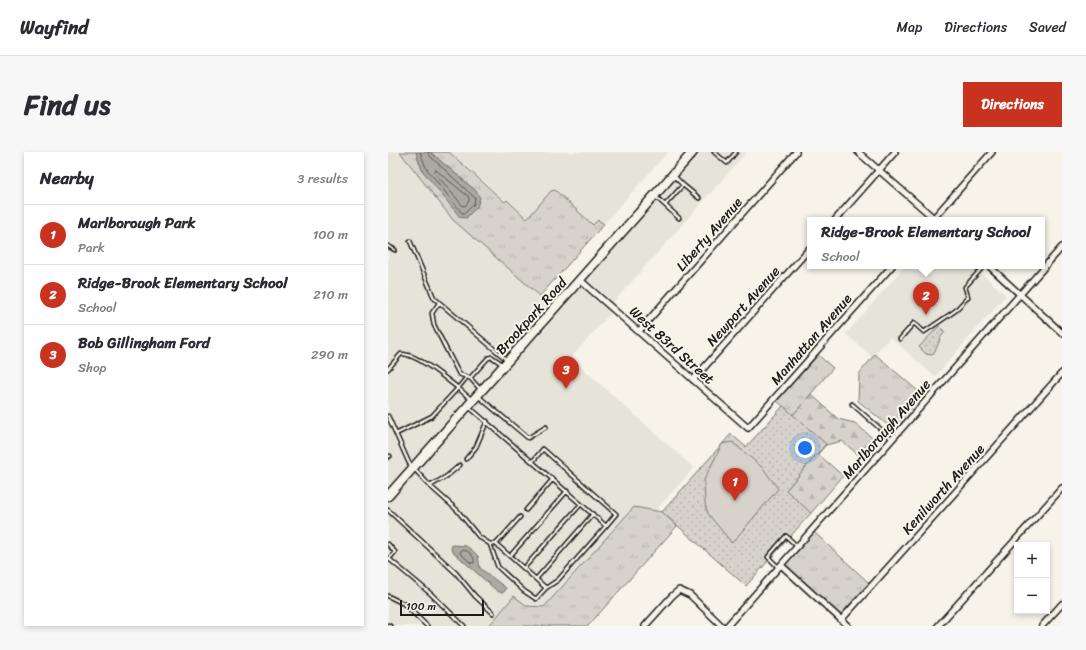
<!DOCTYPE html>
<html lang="en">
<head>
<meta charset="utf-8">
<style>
  :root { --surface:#fff; --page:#f7f7f7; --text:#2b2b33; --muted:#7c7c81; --line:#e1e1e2; --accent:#c8321e }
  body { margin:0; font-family:Sriracha,sans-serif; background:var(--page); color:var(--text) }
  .controls { position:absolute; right:12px; bottom:12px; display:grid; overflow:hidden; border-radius:0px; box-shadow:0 2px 6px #0003 }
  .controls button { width:36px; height:36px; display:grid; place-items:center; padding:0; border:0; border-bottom:1px solid var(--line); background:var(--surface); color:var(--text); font:20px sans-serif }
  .scale { position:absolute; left:12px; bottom:10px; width:84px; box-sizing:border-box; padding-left:4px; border:2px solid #1c1c1c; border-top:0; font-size:11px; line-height:14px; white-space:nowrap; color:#1c1c1c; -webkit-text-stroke:3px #f7f3e8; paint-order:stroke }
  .you { position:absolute; left:417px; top:296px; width:14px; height:14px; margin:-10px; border:3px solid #fff; border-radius:50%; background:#1a73e8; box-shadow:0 0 0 6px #1a73e833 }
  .badge { display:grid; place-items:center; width:26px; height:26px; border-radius:50%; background:var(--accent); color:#fff; font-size:13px; font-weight:700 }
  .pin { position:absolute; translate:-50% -33px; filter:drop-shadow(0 1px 2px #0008) }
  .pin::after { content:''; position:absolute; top:21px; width:14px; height:12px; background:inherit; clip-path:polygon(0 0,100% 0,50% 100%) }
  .popup { position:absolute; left:419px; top:65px; width:238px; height:52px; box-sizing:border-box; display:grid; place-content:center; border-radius:0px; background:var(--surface); filter:drop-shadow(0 1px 3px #0005); font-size:13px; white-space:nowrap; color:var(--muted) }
  .popup b { font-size:15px; color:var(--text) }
  .popup::after { content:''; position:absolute; left:50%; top:100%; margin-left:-8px; border:8px solid transparent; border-top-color:var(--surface) }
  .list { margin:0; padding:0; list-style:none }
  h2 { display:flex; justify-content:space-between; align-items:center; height:52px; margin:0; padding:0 16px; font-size:17px }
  h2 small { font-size:13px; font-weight:400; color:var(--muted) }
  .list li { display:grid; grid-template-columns:26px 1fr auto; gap:12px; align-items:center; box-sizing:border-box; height:60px; padding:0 16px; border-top:1px solid var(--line) }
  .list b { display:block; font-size:15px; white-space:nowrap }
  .list p { margin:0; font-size:13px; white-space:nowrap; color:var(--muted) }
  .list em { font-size:13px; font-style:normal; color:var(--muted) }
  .map { position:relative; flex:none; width:674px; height:474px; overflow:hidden; border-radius:0px }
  header { display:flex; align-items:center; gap:24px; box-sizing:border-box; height:56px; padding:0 20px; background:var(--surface); border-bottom:1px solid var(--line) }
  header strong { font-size:19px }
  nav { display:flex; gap:22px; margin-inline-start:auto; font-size:14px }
  .intro { display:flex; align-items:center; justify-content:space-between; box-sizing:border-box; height:96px; padding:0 24px }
  h1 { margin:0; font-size:28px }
  .button { padding:10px 18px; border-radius:0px; background:var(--accent); color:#fff; font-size:14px; font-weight:700 }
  main { display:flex; gap:24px; padding:0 24px }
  aside { flex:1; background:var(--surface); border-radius:0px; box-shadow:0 2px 6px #0003 }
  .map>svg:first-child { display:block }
  .built { fill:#e6e3d9 }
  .grass { fill:url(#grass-tufts); stroke:#7a7874 }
  .forest { fill:url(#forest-firs); stroke:#7a7874 }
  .park { fill:url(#park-dots); stroke:#7a7874 }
  .pitch { fill:#d7d3cb; stroke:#7a7874 }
  .water { fill:#aca9a2; stroke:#72716c }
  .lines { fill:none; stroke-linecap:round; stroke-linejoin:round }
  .shore { stroke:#565452; stroke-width:1 }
  .lane-casing { stroke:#1c1c1c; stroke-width:5.5 }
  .street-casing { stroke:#1c1c1c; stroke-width:8 }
  .primary-casing { stroke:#1c1c1c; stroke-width:11 }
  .lane { stroke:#f7f3e8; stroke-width:2.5 }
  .street { stroke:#f7f3e8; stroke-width:5 }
  .primary { stroke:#f7f3e8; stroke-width:8 }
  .labels { text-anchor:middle; stroke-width:4; stroke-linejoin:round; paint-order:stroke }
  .street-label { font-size:14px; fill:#1c1c1c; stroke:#f7f3e8 }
</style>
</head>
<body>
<header>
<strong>Wayfind</strong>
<nav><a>Map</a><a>Directions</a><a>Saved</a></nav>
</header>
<div class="intro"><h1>Find us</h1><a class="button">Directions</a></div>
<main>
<aside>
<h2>Nearby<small>3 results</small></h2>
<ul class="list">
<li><span class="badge">1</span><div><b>Marlborough Park</b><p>Park</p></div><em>100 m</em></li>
<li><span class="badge">2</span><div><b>Ridge-Brook Elementary School</b><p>School</p></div><em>210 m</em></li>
<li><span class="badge">3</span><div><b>Bob Gillingham Ford</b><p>Shop</p></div><em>290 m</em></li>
</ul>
</aside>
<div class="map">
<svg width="674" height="474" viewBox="0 0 674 474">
  <defs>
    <pattern id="grass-tufts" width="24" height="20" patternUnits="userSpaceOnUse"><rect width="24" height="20" fill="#d7d3cb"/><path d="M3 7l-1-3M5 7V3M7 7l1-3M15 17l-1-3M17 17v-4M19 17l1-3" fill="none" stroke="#b8b5ae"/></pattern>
    <pattern id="forest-firs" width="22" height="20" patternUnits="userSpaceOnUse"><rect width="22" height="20" fill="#d7d3cb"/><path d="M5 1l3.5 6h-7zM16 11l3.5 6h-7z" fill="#b8b5ae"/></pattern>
    <pattern id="park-dots" width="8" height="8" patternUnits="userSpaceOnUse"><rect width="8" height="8" fill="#d7d3cb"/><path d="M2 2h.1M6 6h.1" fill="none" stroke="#b8b5ae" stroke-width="1.8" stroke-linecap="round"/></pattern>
  </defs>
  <rect width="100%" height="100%" fill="#f7f3e8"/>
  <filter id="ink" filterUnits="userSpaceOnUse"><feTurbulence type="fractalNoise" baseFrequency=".025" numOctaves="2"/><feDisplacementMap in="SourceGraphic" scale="8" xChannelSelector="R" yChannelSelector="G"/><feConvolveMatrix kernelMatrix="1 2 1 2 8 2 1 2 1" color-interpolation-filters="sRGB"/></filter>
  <g filter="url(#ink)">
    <path class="built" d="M0,0h12l53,68 98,85 -163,185z
      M62,0h218l-64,72 -6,-4 -5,5 -38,-35 -4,1 -24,28z
      M309,0h50l-137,154 4,3 -43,49 123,110 -39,43 -21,-4 -90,100 -17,-1 -34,16 -4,4h-101v-125z
      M517,114h68l33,29 -71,82 -45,-40 -18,20 -26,-23z"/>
    <path class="grass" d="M12,0h16l6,18 39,47 15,-26 -46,-39h19l56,50 2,-2 20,19 24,-28 4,-1 38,35 5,-5 6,4 -64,72 -87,-76z
      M487,202l50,43 -30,34 -37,-30 1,-27z
      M430,203l15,13 -40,47 -16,-14z
      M246,355l28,5 15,14 -89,100h-99l25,-30 13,10 17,1z
      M426,380l55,51 -29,32 -55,-50z"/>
    <path class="forest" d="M423,242l27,25 17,4 22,19 -15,16 -20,-17 -16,4 -8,9 25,22 -32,37 -21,-6 -4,-17 14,-16 -7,-59z"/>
    <path class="park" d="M551,174l6,6c-7,7 -6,15 -13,23l-6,-1 -7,-7z
      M395,254l43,38 -40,46 25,23 -65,73 -84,-74 69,-78 15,13z"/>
    <path class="pitch" d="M344,290l31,26 15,21 -46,54 -24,-29 -3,-10 -1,-24 18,-36z"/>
    <path class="water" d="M28,0h14l46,39 4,7 -3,9 -11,11 -6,-1 -38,-47z
      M64,393l14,1 6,4 6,6 2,12 26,20 -1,3 -3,2 -5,-2 -46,-41z"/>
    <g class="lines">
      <path class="shore" d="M32,0l6,16 36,45h3l9,-9 1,-6 -45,-42 -2,-4
        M48,18l33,27v4l-4,5h-2l-28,-33z
        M74,398c7,0 13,6 12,13h-3l-11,-10z"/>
      <defs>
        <path id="lane" d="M326,0l13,11 9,-11
          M295,33l16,13
          M267,44l24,22
          M277,53l18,-20 -9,-9
          M22,89l24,57 73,62
          M0,94l7,4
          M51,151l-7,10 2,12 25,49 11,4 10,11
          M512,187l14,-16 10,9 31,-21 13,-14 -3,-10 19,-21
          M0,217l13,-15c15,-1 44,24 57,34l9,-11
          M82,226l18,-20 4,-1 10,7
          M90,244l50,42 18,-11
          M464,252l40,35
          M80,254l138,120 10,-12 -73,-65 -10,12
          M0,264l21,47 21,23 17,-10 13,-11
          M8,282l36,-18 26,-28 14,12
          M0,305l2,-1
          M78,307l10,-12 11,-26
          M42,334l27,24 22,27 11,7 8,23 26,24 12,8 10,-11 -50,-44h-6
          M0,358l68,63 19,23 18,17
          M138,358l27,-31
          M0,392l7,8 -6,7
          M108,392l24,-27
          M122,404l57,-65
          M0,406l43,36 33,32
          M136,416l57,-64
          M391,416l-11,-11 18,-21 12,11
          M148,427l57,-65
          M158,436l12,-8 48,-54
          M0,444l16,8 23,22
          M0,473l2,1"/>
        <path id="street" d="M470,0l78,68
          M447,68l60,-68
          M544,68l60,-68
          M601,114l73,67
          M192,128l168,148 144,-162
          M251,179l157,-179
          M305,228l117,-132
          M394,414l66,60
          M453,468l221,-247
          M257,474l27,-30 7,-6 11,5 32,31
          M339,474l335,-379
          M550,474l124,-138
          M654,474l20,-22"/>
        <path id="primary" d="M0,344l305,-344"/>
      </defs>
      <use href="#lane" class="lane-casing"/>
      <use href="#street" class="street-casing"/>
      <use href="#primary" class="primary-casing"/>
      <use href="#lane" class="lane"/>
      <use href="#street" class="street"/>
      <use href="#primary" class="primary"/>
    </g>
  </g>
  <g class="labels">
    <g class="street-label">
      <text transform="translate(321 82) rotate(-49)" y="5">Liberty Avenue</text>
      <text transform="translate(355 154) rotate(-48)" y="5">Newport Avenue</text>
      <text transform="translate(143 164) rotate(-48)" y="5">Brookpark Road</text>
      <text transform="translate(423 187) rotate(-49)" y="5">Manhattan Avenue</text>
      <text transform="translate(284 193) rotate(42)" y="5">West 83rd Street</text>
      <text transform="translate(498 277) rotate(-49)" y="5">Marlborough Avenue</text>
      <text transform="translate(555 337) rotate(-48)" y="5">Kenilworth Avenue</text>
    </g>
  </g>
</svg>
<div class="controls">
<button>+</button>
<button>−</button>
</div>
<div class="scale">100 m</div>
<div class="you"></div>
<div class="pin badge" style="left:347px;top:349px">1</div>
<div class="pin badge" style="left:538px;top:163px">2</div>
<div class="popup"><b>Ridge-Brook Elementary School</b>School</div>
<div class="pin badge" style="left:178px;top:237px">3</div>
</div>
</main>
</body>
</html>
